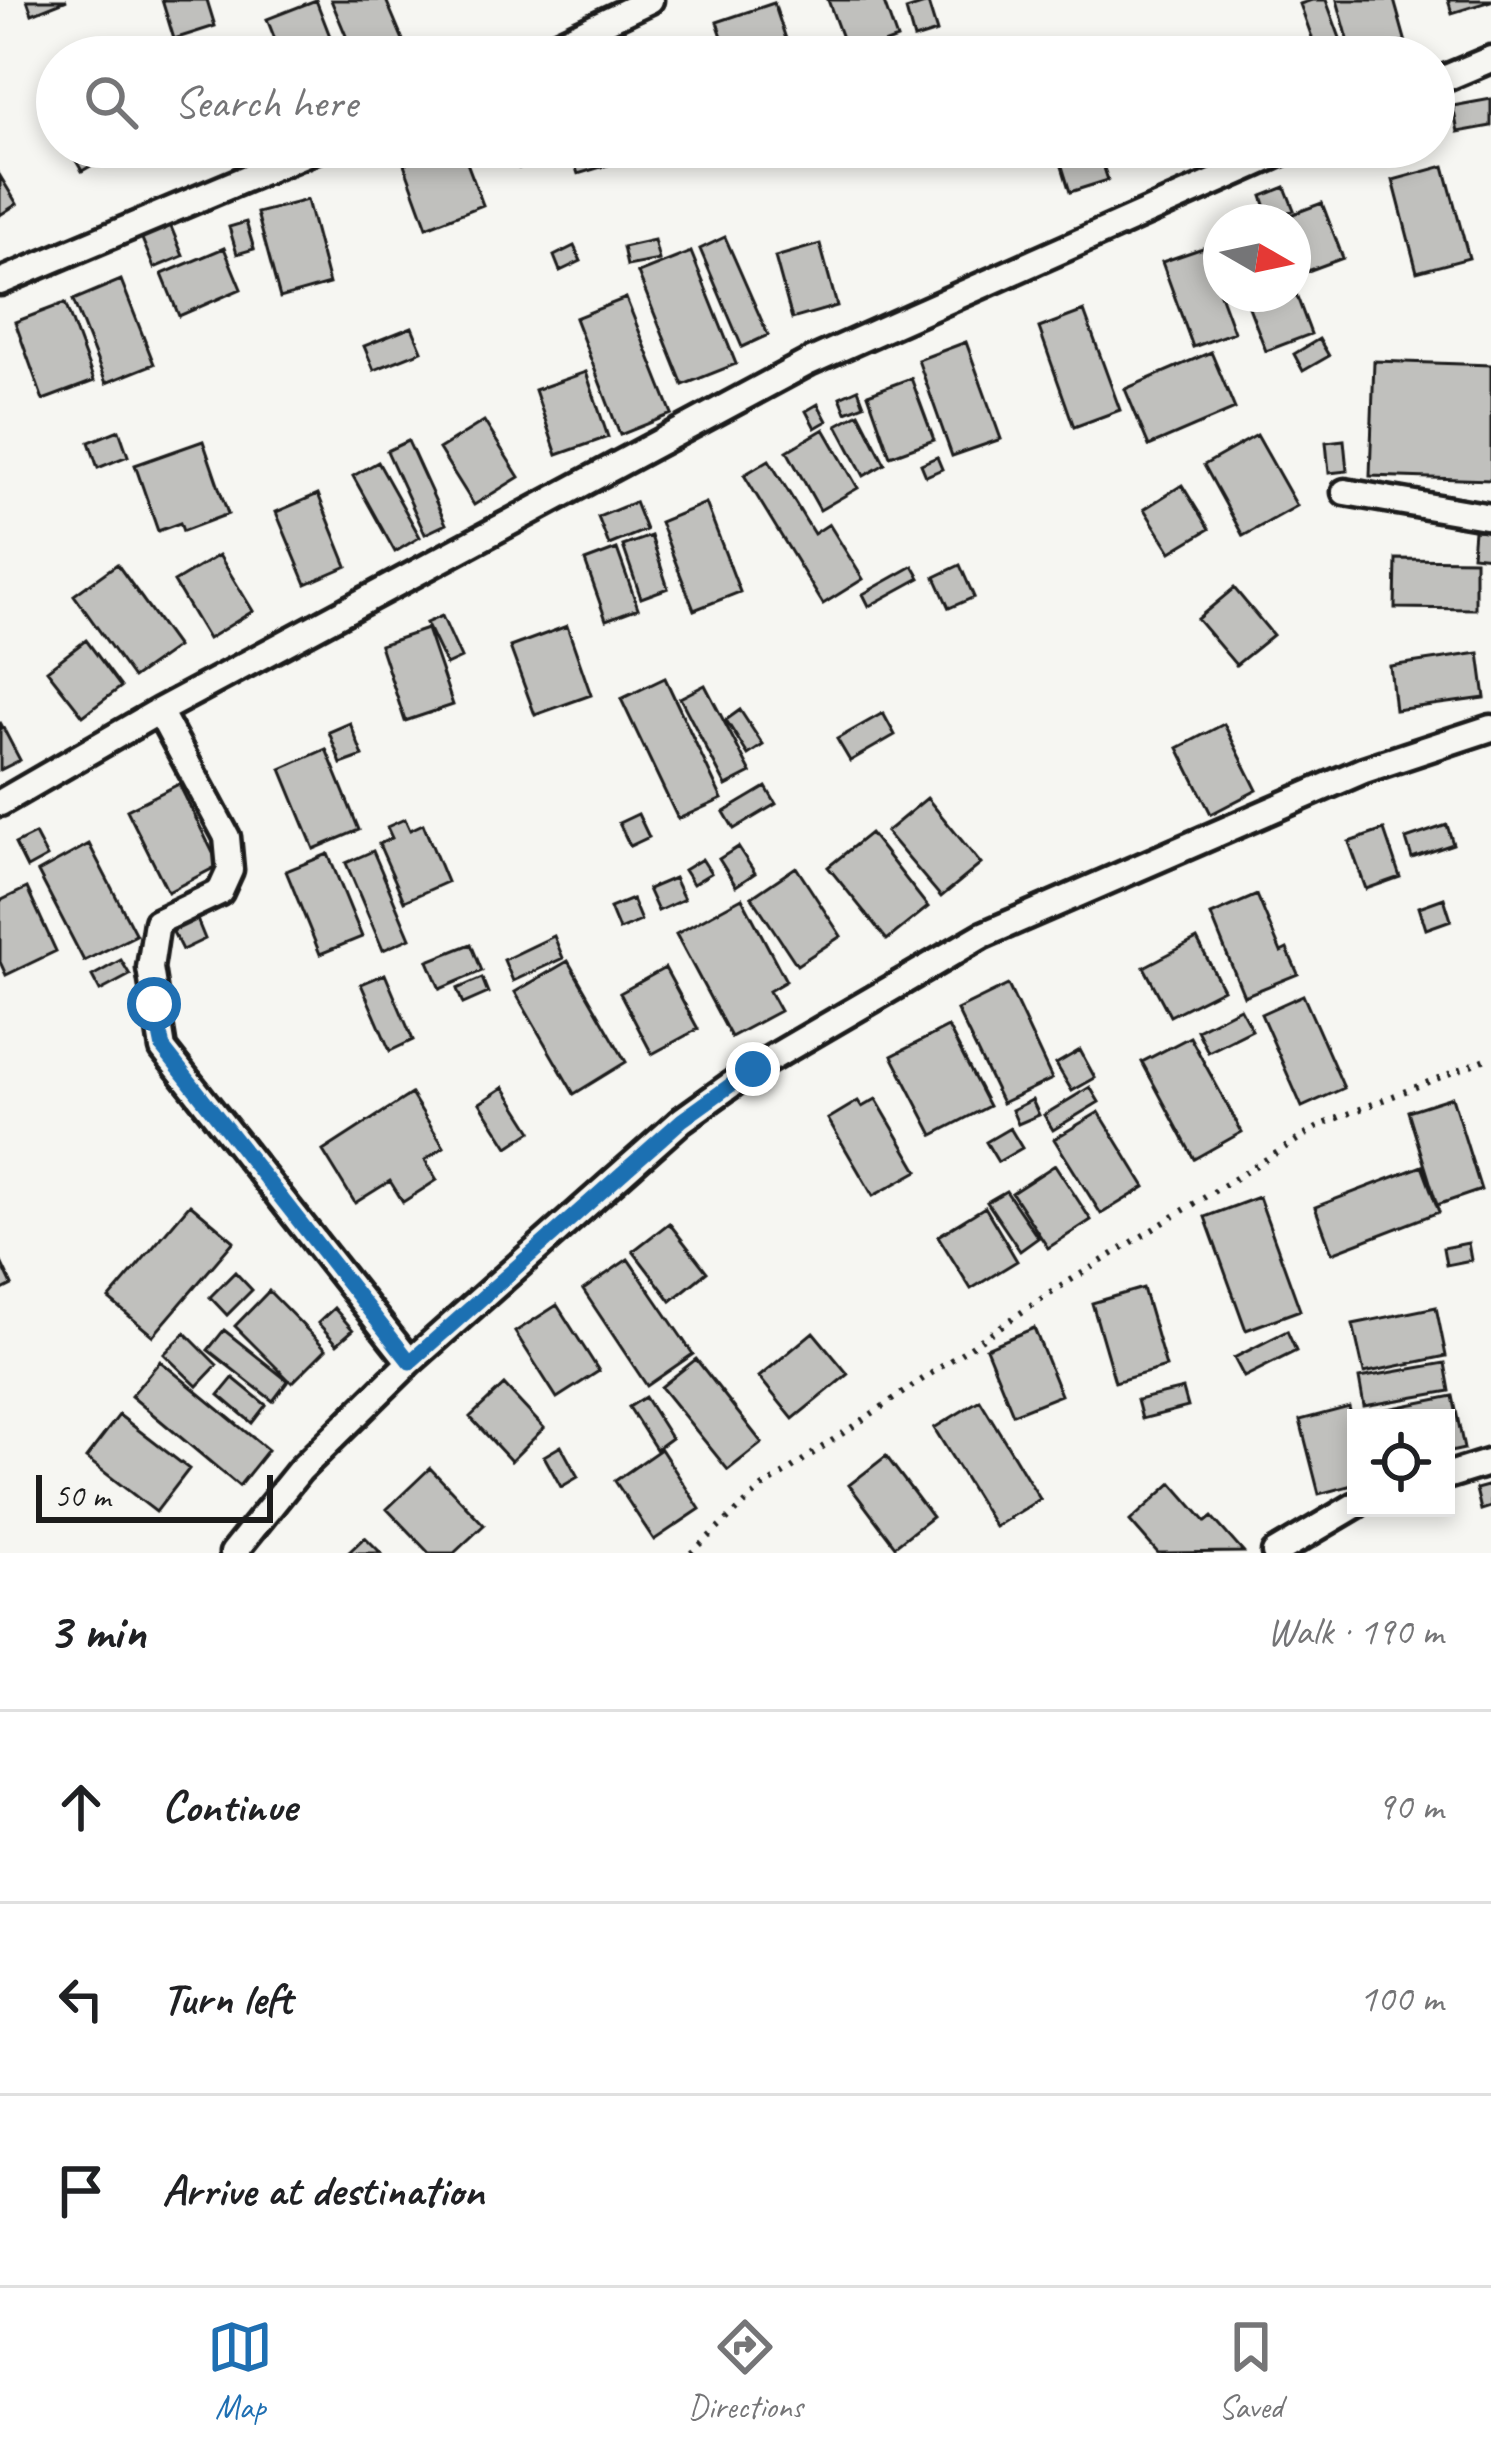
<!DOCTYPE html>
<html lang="en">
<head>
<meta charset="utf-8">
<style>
  :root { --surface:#fff; --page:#f2f2f2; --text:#202124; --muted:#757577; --line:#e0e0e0; --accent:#1f6fb2 }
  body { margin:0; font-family:Caveat,sans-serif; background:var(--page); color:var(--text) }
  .controls { position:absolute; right:36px; bottom:36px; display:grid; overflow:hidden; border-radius:0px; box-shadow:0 6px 18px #0003 }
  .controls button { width:108px; height:108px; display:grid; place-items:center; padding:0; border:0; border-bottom:3px solid var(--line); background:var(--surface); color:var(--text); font:60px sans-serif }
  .compass { position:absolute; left:1203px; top:204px; width:108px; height:108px; border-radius:50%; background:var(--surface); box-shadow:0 6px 18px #0003; rotate:99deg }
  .scale { position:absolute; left:36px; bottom:30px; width:237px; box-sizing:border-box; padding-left:12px; border:6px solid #1c1c1c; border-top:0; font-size:33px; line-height:42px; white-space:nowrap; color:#1c1c1c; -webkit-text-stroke:9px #f6f6f2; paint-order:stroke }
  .stop { position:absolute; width:36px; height:36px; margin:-27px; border:9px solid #1f6fb2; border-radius:50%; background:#fff }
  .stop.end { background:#1f6fb2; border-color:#fff; box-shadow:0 3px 12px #0008 }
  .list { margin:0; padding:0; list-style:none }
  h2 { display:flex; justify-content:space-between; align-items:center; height:156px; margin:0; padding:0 48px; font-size:51px }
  h2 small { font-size:39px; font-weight:400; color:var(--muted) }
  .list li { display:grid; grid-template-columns:78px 1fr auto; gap:36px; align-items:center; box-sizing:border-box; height:192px; padding:0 48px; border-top:3px solid var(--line) }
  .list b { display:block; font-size:45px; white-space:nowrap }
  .list em { font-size:39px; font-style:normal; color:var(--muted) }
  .icon { flex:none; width:66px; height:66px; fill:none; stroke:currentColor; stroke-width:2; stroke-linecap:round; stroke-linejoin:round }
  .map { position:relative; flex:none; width:1491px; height:1553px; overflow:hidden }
  .search { position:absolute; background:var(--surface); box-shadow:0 6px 18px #0003; left:36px; right:36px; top:36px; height:132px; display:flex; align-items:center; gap:30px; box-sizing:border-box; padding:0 42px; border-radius:66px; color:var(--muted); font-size:45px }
  .sheet { height:732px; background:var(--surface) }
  nav { display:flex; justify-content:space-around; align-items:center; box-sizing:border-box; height:168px; border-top:3px solid var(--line); background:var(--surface); font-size:33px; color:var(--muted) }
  nav a { display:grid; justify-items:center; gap:6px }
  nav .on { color:var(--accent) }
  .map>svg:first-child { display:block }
  .building { fill:#c0c0bd; stroke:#1c1c1c; stroke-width:3 }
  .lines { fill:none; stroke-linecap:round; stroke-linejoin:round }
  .minor-casing { stroke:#1c1c1c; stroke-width:33 }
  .path { stroke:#1c1c1c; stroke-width:6; stroke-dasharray:3 9; stroke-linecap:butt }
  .minor { stroke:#f6f6f2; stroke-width:24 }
  .route { stroke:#1f6fb2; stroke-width:15 }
</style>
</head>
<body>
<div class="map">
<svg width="1491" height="1553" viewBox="0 0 1491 1553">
  <rect width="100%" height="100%" fill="#f6f6f2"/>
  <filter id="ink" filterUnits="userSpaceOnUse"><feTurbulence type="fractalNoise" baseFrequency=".00833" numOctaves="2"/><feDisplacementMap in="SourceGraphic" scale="24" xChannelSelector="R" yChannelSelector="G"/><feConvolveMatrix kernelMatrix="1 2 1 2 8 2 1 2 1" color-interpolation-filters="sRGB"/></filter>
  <g filter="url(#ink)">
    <path class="building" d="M27,0h40l-35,14z
      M162,0h45l8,26 -41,13z
      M316,0l22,57h-56l-15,-38z
      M331,0h55l17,40 -48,17z
      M828,0h55l14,39 -48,18z
      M1312,0h14l21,57h-28l-19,-53z
      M1337,0h57l12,43 -53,14z
      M1448,0h43v1l-39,12z
      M774,3l18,54h-63l-12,-35z
      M928,3l9,29 -23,7 -8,-29z
      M1283,44l5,13h-41z
      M1491,99v27l-33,6 -5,-26z
      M68,147h56l-42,24z
      M449,147h12l22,58 -56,22 -23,-63z
      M513,147h43l2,8 -39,13z
      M569,147h56l3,12 -50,15z
      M808,147h32l2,6 -30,9z
      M1056,147h41l11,33 -38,12z
      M1155,147h44l-40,13z
      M1444,166l25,92 -52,14 -24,-92z
      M0,176l17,28 -17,11z
      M1285,187l9,23 -24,9 -8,-23z
      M307,200l22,84 -49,14 -23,-85z
      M1322,203l21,55 -46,17 -4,-12v-41l-16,-2z
      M169,222l14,34 -29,12 -14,-34z
      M246,222l8,27 -17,5 -8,-27z
      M725,237l43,98 -26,12 -42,-98z
      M654,240l5,20 -32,6 -4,-19z
      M820,244l17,62 -45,13 -17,-62z
      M574,246l7,15 -21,10 -6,-15z
      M224,248l17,41 -62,27 -17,-42z
      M1203,248l31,84 -41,15 -31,-85z
      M691,252l45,112 -53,21 -45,-112z
      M121,280l33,84 -48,19 -33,-83z
      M1293,286l18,48 -45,17 -22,-57h49z
      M626,298l46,116 -52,21 -45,-117z
      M65,303l29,78 -51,19 -28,-78z
      M1084,311l36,99 -46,17 -35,-99z
      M412,327l10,24 -48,19 -10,-24z
      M1319,339l10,17 -26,15 -9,-17z
      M966,342l35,97 -49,17 -34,-96z
      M1211,352l24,57 -86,37 -24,-57z
      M1374,361l117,4v115l-121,-4z
      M586,372l22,65 -51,18 -22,-65z
      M911,378l23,62 -44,16 -22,-62z
      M858,389l6,16 -18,7 -6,-15z
      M818,404l9,17 -12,7 -9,-17z
      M859,413l26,51 -21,12 -27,-51z
      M484,421l35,56 -45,28 -35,-56z
      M824,429l34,59 -38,22 -33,-59z
      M119,430l9,26 -30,12 -9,-26z
      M1257,435l40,71 -54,30 -39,-71z
      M1344,440l3,31 -18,2 -3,-31z
      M203,441l25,73 -45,17 -3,-8 -22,8 -23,-66z
      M408,441l38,83 -21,10 -38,-83z
      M937,457l5,12 -16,7 -5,-12z
      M769,460l45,74 15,-10 34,55 -40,25 -79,-129z
      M378,462l42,75 -25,15 -42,-76z
      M1182,485l27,44 -38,23 -27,-43z
      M318,494l29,72 -41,18 -30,-72z
      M635,502l11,28 -37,15 -11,-28z
      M706,503l34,89 -46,18 -34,-88z
      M1474,530l17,1v26l-19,-2z
      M651,536l17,52 -27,10 -18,-52z
      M617,549l21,59 -32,12 -21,-59z
      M219,555l34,56 -45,28 -34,-57z
      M1396,559l79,1v49l-80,-1z
      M117,564l60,83 -44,31 -59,-83z
      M960,565l14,32 -25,11 -14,-31z
      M913,566l7,12 -51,28 -6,-12z
      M1234,588l39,47 -37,30 -39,-46z
      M442,616l19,42 -15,7 -20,-42z
      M567,626l24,69 -56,20 -25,-68z
      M427,629l26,76 -48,16 -25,-76z
      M86,640l35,47 -38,29 -36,-46z
      M1479,653l6,45 -90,12 -5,-44z
      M665,678l57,121 -44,20 -57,-120z
      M705,685l46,88 -25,13 -46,-88z
      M740,710l23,35 -15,10 -22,-35z
      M883,713l12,22 -45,26 -13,-22z
      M0,722l20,38 -20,10z
      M350,723l13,33 -22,8 -12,-32z
      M1224,724l33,66 -46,24 -33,-66z
      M326,749l33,81 -45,19 -33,-80z
      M179,784l40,81 -51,27 -41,-82z
      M766,787l10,17 -42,25 -10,-17z
      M927,798l54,66 -40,33 -55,-65z
      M638,814l11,23 -19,9 -11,-23z
      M405,819l5,11 13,-6 24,58 -43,19 -25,-57 13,-6 -5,-11z
      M1447,825l6,19 -41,14 -6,-19z
      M1384,830l16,47 -34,12 -17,-47z
      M870,833l58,74 -41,33 -59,-73z
      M35,834l12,23 -20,11 -12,-24z
      M89,844l47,91 -52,26 -46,-89z
      M738,847l17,26 -19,13 -17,-27z
      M373,851l37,87 -27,12 -37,-87z
      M328,854l34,83 -42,17 -34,-83z
      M702,859l9,14 -18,11 -9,-14z
      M796,867l45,69 -44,29 -45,-68z
      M674,878l10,21 -26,12 -10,-22z
      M27,888l29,63 -50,24 -6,-13v-61z
      M1257,895l24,57 6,-3 11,25 -54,22 -33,-81z
      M742,898l44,83 -17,10 11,20 -49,26 -55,-103z
      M1444,898l7,22 -25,9 -7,-22z
      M632,899l9,22 -22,9 -9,-22z
      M196,917l9,22 -23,11 -11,-22z
      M554,936l9,22 -50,23 -9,-21z
      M1197,939l26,50 -53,27 -26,-49z
      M471,944l11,27 -42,18 -12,-28z
      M121,960l9,15 -30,16 -8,-15z
      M568,961l58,101 -52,32 -59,-102z
      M665,968l33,61 -46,25 -32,-61z
      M385,974l28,66 -23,11 -29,-67z
      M482,978l6,15 -25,11 -6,-15z
      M1008,985l44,94 -50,24 -45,-93z
      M1303,995l41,93 -42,19 -41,-93z
      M1240,1008l12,22 -44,22 -11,-22z
      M948,1027l41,79 -56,29 -41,-79z
      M1190,1037l52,95 -48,27 -52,-97z
      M1080,1050l15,28 -23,13 -16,-27z
      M504,1087l28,44 -24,16 -28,-44z
      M1090,1087l9,15 -46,28 -9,-15z
      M411,1094l33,53 -19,13 12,20 -34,22 -13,-21 -35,22 -32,-52z
      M1452,1097l29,93 -44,15 -29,-94z
      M876,1099l42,72 -45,25 -45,-77 30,-18 4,6z
      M1032,1100l7,15 -21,9 -6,-14z
      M1099,1112l46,75 -44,27 -47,-75z
      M1010,1128l12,20 -24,14 -12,-20z
      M1055,1165l36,55 -43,28 -36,-55z
      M1422,1166l17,46 -107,41 -17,-46z
      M1006,1191l32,47 -18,13 -33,-49z
      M1259,1197l41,113 -54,20 -41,-113z
      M190,1204l44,37 -81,95 -44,-37z
      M985,1207l32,54 -46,28 -33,-53z
      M669,1223l38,49 -36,29 -38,-50z
      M1468,1243l3,17 -25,5 -3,-17z
      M628,1259l65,95 -46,32 -64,-96z
      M0,1260l12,25 -12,6z
      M235,1272l17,18 -25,25 -17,-18z
      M1143,1288l23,79 -51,15 -23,-79z
      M269,1291l57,58 -34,34 -57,-57z
      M557,1305l42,66 -42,27 -42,-66z
      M1436,1307l10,49 -82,17 -11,-49z
      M334,1308l19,22 -16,14 -19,-21z
      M1034,1328l27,67 -48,19 -27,-66z
      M224,1330l64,51 -15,20 -65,-51z
      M1287,1331l9,20 -52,26 -10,-19z
      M813,1332l35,42 -55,45 -34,-42z
      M185,1333l32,32 -20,21 -33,-32z
      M696,1359l66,84 -34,27 -67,-83z
      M160,1361l108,89 -29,36 -108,-90z
      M1445,1363l5,28 -86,15 -5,-28z
      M233,1378l33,27 -14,18 -33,-28z
      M504,1385l40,43 -33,33 -41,-44z
      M1183,1389l5,18 -46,12 -5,-19z
      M1453,1396l11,53 -18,4v-35h-67l-1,-7z
      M645,1397l26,41 -15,11 -27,-42z
      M980,1400l60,99 -45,28 -61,-99z
      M1349,1407l7,29v48l-37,10 -19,-74z
      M119,1415l70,54 -33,43 -70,-54z
      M561,1446l17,31 -17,10 -17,-31z
      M661,1449l39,60 -46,31 -39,-59z
      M886,1456l46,61 -37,29 -46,-61z
      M430,1468l54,57 -30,28h-25l-42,-44z
      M1172,1483l34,39 6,-5 31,35 -85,1 -28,-32z
      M1491,1485v22l-10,3 -5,-21z
      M365,1537l16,16h-33z"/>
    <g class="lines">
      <defs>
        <path id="minor" d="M530,57l120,-57
          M1434,83l57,-24
          M0,282l321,-135
          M1345,492l146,25
          M159,711l68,126 3,33 -10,22 -63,30 -7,46 13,81 247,313
          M0,803l159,-92 650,-349 485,-215
          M1446,1476l45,-14
          M233,1553l67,-83 110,-108 272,-242 71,-51 230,-134 381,-165 127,-42
          M1275,1553l81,-48"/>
      </defs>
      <use href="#minor" class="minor-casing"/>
      <path class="path" d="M691,1553l71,-65 288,-195 273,-169 168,-67"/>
      <use href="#minor" class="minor"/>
    </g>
  </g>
  <g class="lines" filter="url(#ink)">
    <path class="route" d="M154,1004l9,44 247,314 272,-242 71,-51"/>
  </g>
</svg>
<div class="controls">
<button><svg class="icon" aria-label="locate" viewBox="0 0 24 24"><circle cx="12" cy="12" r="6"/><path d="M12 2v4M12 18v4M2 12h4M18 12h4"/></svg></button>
</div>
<svg class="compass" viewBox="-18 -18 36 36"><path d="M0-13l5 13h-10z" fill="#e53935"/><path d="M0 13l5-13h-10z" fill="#757577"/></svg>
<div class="scale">50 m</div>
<div class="stop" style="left:154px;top:1004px"></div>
<div class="stop end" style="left:753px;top:1069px"></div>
<div class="search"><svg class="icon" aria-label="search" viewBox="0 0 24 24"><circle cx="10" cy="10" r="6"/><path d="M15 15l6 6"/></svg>Search here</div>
</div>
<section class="sheet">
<h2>3 min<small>Walk · 190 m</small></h2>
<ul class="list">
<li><svg class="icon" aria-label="ahead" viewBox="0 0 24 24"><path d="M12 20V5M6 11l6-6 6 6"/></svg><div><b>Continue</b></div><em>90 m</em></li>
<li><svg class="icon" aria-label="left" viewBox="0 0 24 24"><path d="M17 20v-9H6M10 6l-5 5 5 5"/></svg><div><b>Turn left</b></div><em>100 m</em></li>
<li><svg class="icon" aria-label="arrive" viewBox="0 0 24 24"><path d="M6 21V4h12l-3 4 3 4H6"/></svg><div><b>Arrive at destination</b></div></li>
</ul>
</section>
<nav>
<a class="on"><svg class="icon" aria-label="map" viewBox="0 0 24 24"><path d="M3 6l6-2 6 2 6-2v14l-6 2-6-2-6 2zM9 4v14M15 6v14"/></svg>Map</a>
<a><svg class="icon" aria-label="directions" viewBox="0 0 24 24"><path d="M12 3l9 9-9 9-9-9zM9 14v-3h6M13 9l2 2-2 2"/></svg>Directions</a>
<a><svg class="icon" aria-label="saved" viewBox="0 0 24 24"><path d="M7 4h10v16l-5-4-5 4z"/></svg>Saved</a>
</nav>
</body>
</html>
